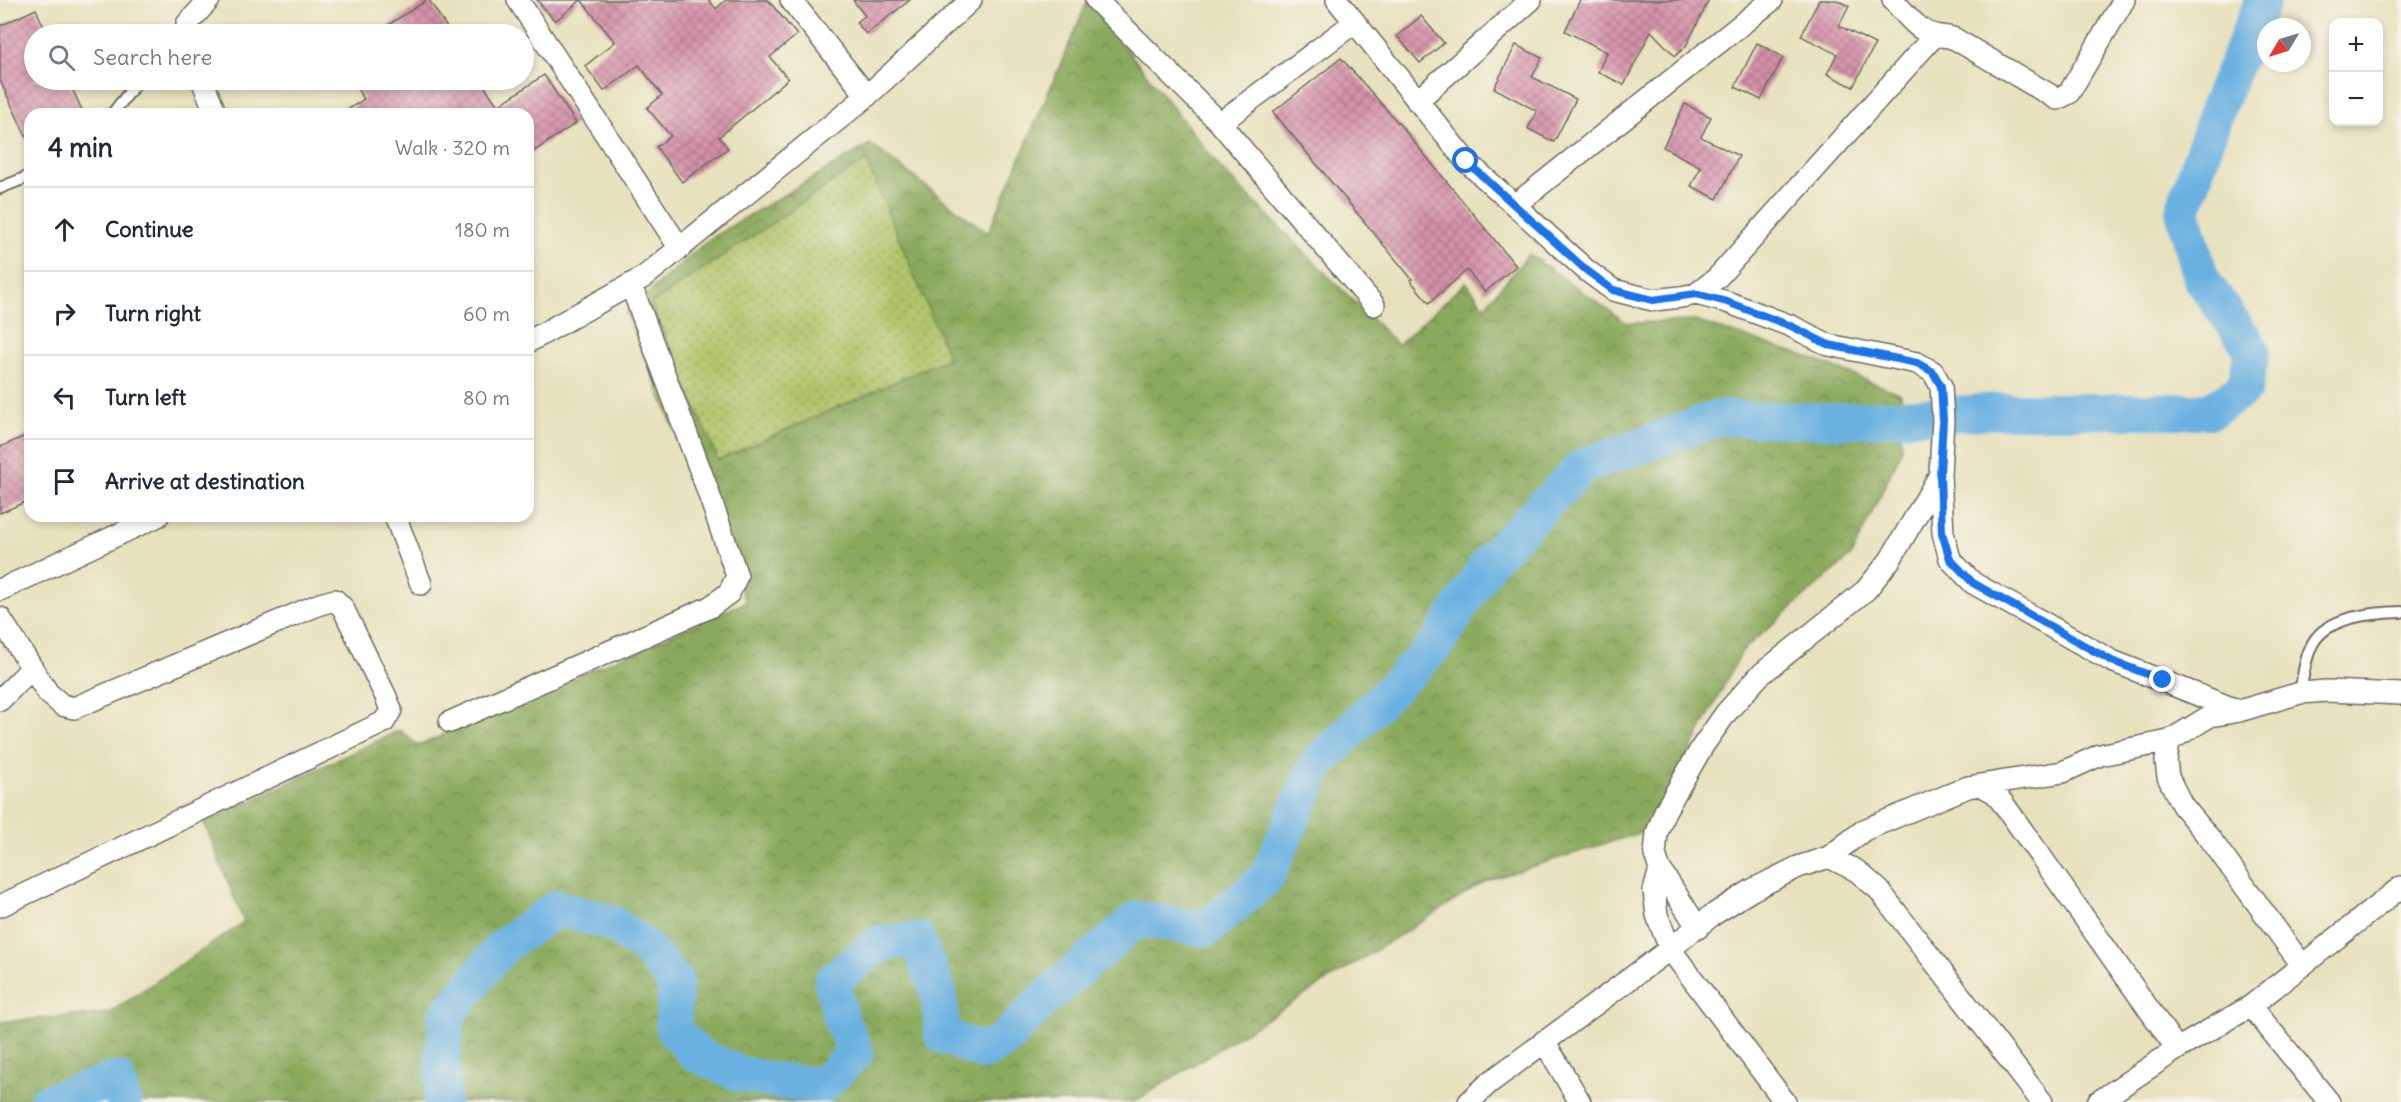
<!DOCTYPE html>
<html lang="en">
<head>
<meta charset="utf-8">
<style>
  :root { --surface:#fff; --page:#f2f2f3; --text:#1f2937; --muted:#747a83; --line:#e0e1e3 }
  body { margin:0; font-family:Delius,sans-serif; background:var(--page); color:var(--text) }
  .controls { position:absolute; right:18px; top:18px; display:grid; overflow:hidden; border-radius:12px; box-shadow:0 3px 9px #0003 }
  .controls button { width:54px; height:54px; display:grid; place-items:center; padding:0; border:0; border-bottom:2px solid var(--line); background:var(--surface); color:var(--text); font:30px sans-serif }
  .compass { position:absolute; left:2257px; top:18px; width:54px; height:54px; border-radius:50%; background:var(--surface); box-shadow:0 3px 9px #0003; rotate:232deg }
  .stop { position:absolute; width:18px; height:18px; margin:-14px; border:4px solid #1a73e8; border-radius:50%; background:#fff }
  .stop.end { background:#1a73e8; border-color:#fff; box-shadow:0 2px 6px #0008 }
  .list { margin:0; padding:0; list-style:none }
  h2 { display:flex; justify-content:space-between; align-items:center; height:78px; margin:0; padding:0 24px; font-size:26px }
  h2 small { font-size:20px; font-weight:400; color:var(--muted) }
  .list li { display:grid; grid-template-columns:39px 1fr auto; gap:18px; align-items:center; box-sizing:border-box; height:84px; padding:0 24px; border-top:2px solid var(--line) }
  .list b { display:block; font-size:22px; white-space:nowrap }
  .list em { font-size:20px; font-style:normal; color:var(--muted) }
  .icon { flex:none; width:33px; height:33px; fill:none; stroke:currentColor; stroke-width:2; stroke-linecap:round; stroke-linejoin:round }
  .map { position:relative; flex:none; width:2401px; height:1102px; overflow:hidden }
  .search { position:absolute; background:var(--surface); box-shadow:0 3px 9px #0003; left:24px; top:24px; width:510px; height:66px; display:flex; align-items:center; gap:15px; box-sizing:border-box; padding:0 21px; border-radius:33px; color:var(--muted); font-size:22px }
  .panel { position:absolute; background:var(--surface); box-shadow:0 3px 9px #0003; left:24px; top:108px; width:510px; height:414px; border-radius:18px }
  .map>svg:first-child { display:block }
  .grass { fill:url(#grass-dots); stroke:#6d784a; stroke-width:1.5 }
  .forest { fill:url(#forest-crowns); stroke:#5b6a44; stroke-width:1.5; fill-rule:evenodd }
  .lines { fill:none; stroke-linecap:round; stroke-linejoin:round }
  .river { stroke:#6ab1e1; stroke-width:36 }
  .building { fill:url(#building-cross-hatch) }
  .lane-casing { stroke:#6d6b5e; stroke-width:14 }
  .street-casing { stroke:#6d6b5e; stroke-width:24 }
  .lane { stroke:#fff; stroke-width:10 }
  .street { stroke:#fff; stroke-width:21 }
  .route { stroke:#1a73e8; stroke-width:8 }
</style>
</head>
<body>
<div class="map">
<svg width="2401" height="1102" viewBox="0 0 2401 1102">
  <defs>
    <pattern id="grass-dots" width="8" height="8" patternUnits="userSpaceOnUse" patternTransform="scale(1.5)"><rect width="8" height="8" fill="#afc469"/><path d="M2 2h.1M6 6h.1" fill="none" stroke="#8f9f57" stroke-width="1.8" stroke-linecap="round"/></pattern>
    <pattern id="forest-crowns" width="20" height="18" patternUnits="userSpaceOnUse" patternTransform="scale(1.5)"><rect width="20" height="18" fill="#8baa5d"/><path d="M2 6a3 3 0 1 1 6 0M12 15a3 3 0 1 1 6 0" fill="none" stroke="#728b4d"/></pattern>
    <pattern id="building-cross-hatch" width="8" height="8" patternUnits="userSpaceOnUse" patternTransform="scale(1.5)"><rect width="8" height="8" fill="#d591a9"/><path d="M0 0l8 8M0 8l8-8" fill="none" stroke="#ad778a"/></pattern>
  </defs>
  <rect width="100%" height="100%" fill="#f7f3e8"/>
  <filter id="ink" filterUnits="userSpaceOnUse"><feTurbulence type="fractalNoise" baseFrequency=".0167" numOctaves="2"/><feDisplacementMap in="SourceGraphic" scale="12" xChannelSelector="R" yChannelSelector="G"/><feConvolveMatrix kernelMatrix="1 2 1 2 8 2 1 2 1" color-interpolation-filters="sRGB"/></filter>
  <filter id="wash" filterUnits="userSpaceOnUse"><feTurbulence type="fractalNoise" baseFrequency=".008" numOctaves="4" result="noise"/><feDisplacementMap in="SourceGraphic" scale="24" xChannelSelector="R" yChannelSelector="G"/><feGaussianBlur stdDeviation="1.35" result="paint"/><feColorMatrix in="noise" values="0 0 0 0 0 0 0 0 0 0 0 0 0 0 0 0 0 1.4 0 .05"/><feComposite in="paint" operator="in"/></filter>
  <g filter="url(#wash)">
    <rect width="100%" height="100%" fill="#e8e1bd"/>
    <path class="grass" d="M866,159l84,200 -232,102 -67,-157z"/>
    <path class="forest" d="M1088,0l134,170 176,175 68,-63 18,25 45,-53 98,69 68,-2 113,36 93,37v58l-50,104 -109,95 -93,179 -163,51 -352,221h-1134v-80l109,-9 135,-91 -40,-99 196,-93 18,16 328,-144 -120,-290 83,-73 161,-95 118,89zM866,160l83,198 -231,102 -67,-156z"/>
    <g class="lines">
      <path class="river" d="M46,1102l71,-23 7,23
        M442,1102l1,-51 4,-36 55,-68 55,-39 55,15 33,24 30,34 -2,48 23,25 44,20 37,7 46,4 33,-33 -15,-32 -9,-39 46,-37 39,-5 22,55 3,41 42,17 22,-13 37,-39 94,-81 69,10 60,-51 51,-114 119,-119 54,-85 93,-94 135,-48 116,3 164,-10h213l34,-23 7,-38 -51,-72 -18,-67 35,-105 45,-106"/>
    </g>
    <g id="blocks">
      <path class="building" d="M429,0l22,34h-77l53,-34z
        M537,0h44l-26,21z
        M581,0h128l7,9 10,-9h42l29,35 -27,22 18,22 -69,58 9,11 -46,34 -26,-35 15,-11 -24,-28 15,-13 -23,-30 -35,26 -19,-25 30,-24z
        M853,0h57l-44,34 -10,-12 9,-6z
        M1580,0h129l-23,46 -11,10 -24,-25 -27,54 -26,-13 9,-20 -42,-21z
        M1819,0h18l12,6 -10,20 36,18 -22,43 -26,-13 10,-20 -36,-18z
        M36,9l11,25h-13v46h34l16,34h-54v31l-30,-65v-54z
        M1421,16l23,27 -24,20 -23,-27z
        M1757,43l26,14 -22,43 -26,-13z
        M1516,45l26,13 -10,19 44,22 -22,43 -26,-13 9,-18 -43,-23z
        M1341,58l60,68 115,140 -31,26 -18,-22 -38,33 -19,-23 2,-1 -139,-167z
        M544,75l32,48 -48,32v-41h-187l23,-15 -13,-19h129l18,26z
        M1685,104l26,13 -10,20 38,19 -22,43 -26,-13 10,-19 -38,-20z
        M30,434v66l-30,13v-66z"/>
    </g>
  </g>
  <g filter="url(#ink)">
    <use href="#blocks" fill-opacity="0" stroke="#6d6b5e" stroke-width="1.5"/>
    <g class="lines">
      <defs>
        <path id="lane" d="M112,114l27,-34
          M0,188l30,-12
          M2300,693c3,-16 5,-36 13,-50 15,-27 60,-30 88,-31"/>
        <path id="street" d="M518,0l161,247
          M791,0l76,96
          M1096,0l124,123 154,182
          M1337,0l129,161 120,109 27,20 40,10 28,-3 15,-3 21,-16 218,-243
          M1893,0c12,13 24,31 42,35 8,2 13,1 20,4l102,60 12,-6 55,-93
          M189,34l-2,-10 22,-24
          M202,80l14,34
          M1417,101l114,-101
          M1220,123l135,-101
          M1515,205l257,-205
          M1696,294l31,8 64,24 38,19 88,18 16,9 8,14 2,34 -3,54 3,59 7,26 23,24 139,78 127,50
          M528,342l116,-65 223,-181 104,-96
          M395,516l26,68
          M0,590l158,-74
          M0,618l48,75 14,12 12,3 246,-104 15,-4 8,8 43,89 5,13 -7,12 -384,184
          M0,700l32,-32
          M450,722l260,-115 19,-14 8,-17 -32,-93 -74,-198
          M2169,741l-3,20 2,16 14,28 29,35 91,125
          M1982,786l12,6 11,14 172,243
          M1829,857l28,14 22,19 163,212
          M1660,869l-6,22 3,24 13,34 115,153
          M1698,928l-38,-59 -5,-14 2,-22 8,-22 37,-64 24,-34 33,-37 107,-86 24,-30 50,-85
          M2251,1006l78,96
          M1544,1041l36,61
          M1469,1102l20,-19 181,-134 41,-33 41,-26 46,-23 31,-10 35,-27 104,-43 95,-15 37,-17 69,-14 41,-25 29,-5 61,-18 27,-2 74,3
          M2098,1102l79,-53 74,-43 150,-119"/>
      </defs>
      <use href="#lane" class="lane-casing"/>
      <use href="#street" class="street-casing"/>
      <use href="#lane" class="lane"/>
      <use href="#street" class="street"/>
    </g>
  </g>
  <g class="lines" filter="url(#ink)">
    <path class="route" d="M1466,161l120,109 27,20 40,10 43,-6 31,8 64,24 38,19 88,18 16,9 8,14 2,34 -3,54 2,59 8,26 23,24 139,78 51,19"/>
  </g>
</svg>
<div class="controls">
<button>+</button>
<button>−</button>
</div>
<svg class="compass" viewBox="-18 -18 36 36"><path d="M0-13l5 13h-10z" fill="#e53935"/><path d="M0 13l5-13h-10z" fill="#747a83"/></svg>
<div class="stop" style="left:1466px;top:161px"></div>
<div class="stop end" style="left:2163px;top:680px"></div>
<div class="search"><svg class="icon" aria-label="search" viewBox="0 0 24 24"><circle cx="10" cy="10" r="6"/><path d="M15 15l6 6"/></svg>Search here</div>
<section class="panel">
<h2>4 min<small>Walk · 320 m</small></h2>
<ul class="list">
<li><svg class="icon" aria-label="ahead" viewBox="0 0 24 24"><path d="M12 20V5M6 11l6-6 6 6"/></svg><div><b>Continue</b></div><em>180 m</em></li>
<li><svg class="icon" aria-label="right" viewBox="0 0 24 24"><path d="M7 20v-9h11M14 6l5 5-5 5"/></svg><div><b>Turn right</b></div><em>60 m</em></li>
<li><svg class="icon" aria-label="left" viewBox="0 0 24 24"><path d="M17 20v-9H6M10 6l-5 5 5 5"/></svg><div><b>Turn left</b></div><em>80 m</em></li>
<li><svg class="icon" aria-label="arrive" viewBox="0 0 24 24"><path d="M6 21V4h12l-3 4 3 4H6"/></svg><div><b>Arrive at destination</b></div></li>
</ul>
</section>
</div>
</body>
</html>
